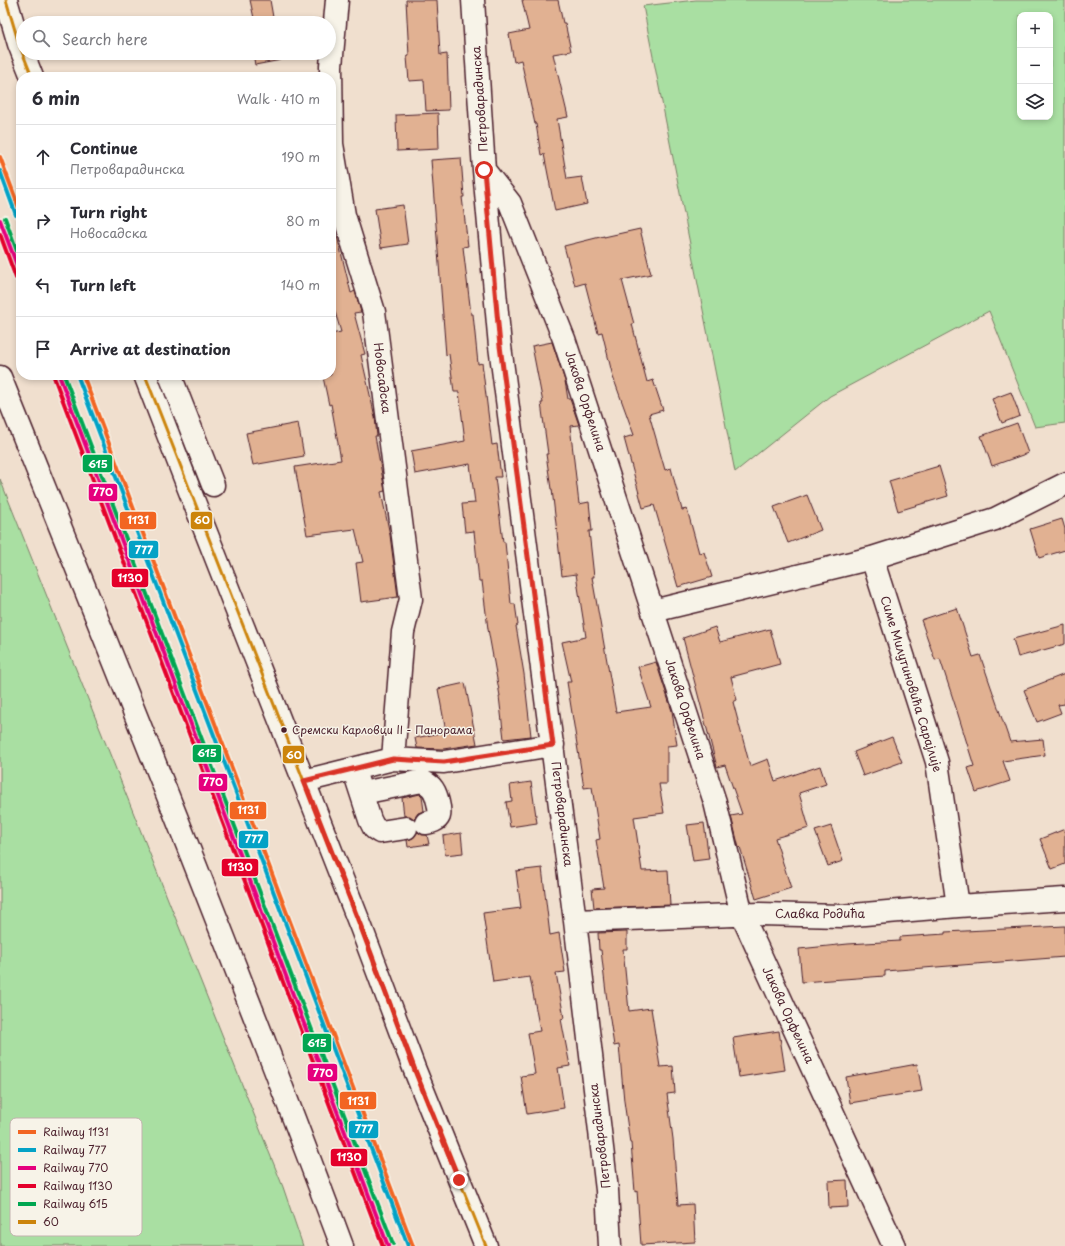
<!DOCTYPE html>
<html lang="en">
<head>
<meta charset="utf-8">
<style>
  :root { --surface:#fff; --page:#f2f2f3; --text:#2b2b33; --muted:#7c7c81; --line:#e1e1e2 }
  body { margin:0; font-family:"Playpen Sans",sans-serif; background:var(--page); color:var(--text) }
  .controls { position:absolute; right:12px; top:12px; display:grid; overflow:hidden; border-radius:8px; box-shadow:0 2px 6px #0003 }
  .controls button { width:36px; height:36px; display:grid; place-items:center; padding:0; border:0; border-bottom:1px solid var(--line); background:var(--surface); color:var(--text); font:20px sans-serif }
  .stop { position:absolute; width:12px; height:12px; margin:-9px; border:3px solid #d93025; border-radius:50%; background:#fff }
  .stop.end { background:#d93025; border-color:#fff; box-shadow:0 1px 4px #0008 }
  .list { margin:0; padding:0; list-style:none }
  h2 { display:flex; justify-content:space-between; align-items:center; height:52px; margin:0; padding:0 16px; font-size:17px }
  h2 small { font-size:13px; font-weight:400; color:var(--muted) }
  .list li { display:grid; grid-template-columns:26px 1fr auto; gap:12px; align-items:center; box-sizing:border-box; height:64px; padding:0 16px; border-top:1px solid var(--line) }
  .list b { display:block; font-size:15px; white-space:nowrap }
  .list p { margin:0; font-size:13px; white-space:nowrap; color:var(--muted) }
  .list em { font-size:13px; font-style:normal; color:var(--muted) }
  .icon { flex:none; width:22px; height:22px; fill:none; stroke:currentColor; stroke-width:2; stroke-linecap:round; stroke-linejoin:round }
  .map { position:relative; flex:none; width:1065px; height:1246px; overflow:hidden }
  .search { position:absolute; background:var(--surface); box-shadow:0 2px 6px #0003; left:16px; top:16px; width:320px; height:44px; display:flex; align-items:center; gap:10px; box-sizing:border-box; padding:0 14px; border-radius:22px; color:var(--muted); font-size:15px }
  .panel { position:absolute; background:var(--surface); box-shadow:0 2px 6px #0003; left:16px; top:72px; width:320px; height:308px; border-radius:16px }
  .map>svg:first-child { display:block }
  .green { fill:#a9dfa2; stroke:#7a7f66; fill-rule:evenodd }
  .building { fill:#e1b192; stroke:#4a1f2b }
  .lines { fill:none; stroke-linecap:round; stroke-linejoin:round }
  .minor-casing { stroke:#4a1f2b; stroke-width:25 }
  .major-casing { stroke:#4a1f2b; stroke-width:25 }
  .minor { stroke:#f7f3e8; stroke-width:22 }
  .major { stroke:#f7f3e8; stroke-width:22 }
  .bus-1-casing { stroke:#f7f3e8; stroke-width:6 }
  .bus-1 { stroke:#cc840b; stroke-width:3 }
  .rail-1-casing { stroke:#f7f3e8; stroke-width:7 }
  .rail-2-casing { stroke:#f7f3e8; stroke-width:7 }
  .rail-3-casing { stroke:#f7f3e8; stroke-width:7 }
  .rail-4-casing { stroke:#f7f3e8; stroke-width:7 }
  .rail-5-casing { stroke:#f7f3e8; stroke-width:7 }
  .rail-1 { stroke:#f26522; stroke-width:4 }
  .rail-2 { stroke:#04a2c6; stroke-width:4 }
  .rail-3 { stroke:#e5007d; stroke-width:4 }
  .rail-4 { stroke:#e4002b; stroke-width:4 }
  .rail-5 { stroke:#00a651; stroke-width:4 }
  .route { stroke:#d93025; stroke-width:5 }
  .bus-dot { fill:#4a1f2b; stroke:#f7f3e8; stroke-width:1.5 }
  .labels { text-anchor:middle; stroke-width:3; stroke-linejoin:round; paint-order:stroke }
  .bus-label { font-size:11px; fill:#4a1f2b; stroke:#f7f3e8; text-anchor:start }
  .street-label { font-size:12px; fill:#4a1f2b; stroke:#f7f3e8 }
  .key { fill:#f7f3e8; stroke:#c3b3af; stroke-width:1 }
  .key-label { font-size:11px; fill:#4a1f2b }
  .line-badge { stroke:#f7f3e8; stroke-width:1.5 }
  .badge-label { font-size:11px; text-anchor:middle; font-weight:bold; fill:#fff }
</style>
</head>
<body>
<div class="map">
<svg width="1065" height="1246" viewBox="0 0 1065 1246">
  <rect width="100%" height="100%" fill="#f0dfce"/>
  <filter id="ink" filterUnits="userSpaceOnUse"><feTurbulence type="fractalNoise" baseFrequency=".025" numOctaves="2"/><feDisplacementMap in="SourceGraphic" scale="8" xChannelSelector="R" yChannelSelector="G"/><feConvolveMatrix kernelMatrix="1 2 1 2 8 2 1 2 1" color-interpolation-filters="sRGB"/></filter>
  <g filter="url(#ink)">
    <path class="green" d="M696,0h369v423l-30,4 -46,-116 -159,85 -95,76 -92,-466zM1020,15h30v102h-30z
      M0,479l283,708 20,59h-303z"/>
    <path class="building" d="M250,0h20l4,23h-19z
      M406,0h31l3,55 7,-1 2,56 -23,1 -2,-31 -15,1 -2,-24 2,-1z
      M522,0h36l5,23h2l6,28 -18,3 15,63 -11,2 10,60 15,-2 5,27 -32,7 -11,-57 -3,1 -5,-31h-1l-14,-64 -7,2 -5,-28 20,-4z
      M253,53h27l1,7 -26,5z
      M438,113l1,36 -42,2 -1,-36z
      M461,158l3,39h-2l6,49 -5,1 8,67h2l5,50 4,-1 10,82 5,-1 4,33h-6l8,65h2l6,62h4l3,21 -2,1 8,48 7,62 -27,3 -5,-43h1l-12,-67 -6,-48h-3l-5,-50 -9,1 -3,-28 13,-1 -5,-39 -55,10 -4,-23 54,-10 -6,-49h-5l-5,-38 -3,1 -15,-195z
      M403,205l5,39 -27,4 -6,-39z
      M640,229l11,45 -29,6 12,44h-2l15,58 6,-2 10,30 -14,4 16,56 6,-2 11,42 5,-1 12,44 5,-1 8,25 -34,10 -24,-82 -11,3 -19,-70 10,-3 -21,-58 -11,-45 -4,1 -13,-50 -10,3 -11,-40 40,-10v1z
      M337,236l14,57 4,-2 6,21 -7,1 11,41 -4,1 14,62 2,19h-2l10,55 -4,1 9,43 8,62 -37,5 -5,-39 7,-1 -8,-33 -48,6 -12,-68 46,-7 -10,-56 -2,1 -6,-28 8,-2v-41l10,-2 -10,-34v-61z
      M552,342l13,39 3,18h2l9,26 -9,1 9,78 10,-2 3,29h-3l5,46h-2l24,135 35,-5 -13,-40 18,-5 16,49 5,34 -10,1v38h-8l5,29 -30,4 8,54 26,-1 2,35 -76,3 -2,-19 12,-1 -8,-48 4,-1 -8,-52 -8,1 -17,-106h4l-9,-40 24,-5 -10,-63 -14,2 -10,-87h-1l-5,-35h2l-7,-51h2l-11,-57z
      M1011,392l9,24 -18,7 -10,-24z
      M298,423l6,33 -51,9 -7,-32z
      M1017,423l11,30 -36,13 -11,-30z
      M939,466l9,30 -50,15 -9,-30z
      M807,495l14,35 -33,13 -14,-36z
      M1062,519l3,10v21l-26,8 -9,-29z
      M957,608l16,49 7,-2 30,87 33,-3 2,16 -42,6 7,20 -34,11 -8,-24 6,-2 -17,-55 -17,-52 -5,1 -14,-40z
      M1065,625v19l-47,13 -5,-18z
      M715,627l5,15 50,-13 10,35 -49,13 6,23 -4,2 17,64 18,-7 7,22 45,-15 6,18 -27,9 10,35 -34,10 16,50 -35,11 -16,-52 -1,1 -8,-32 11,-2 -17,-49 -8,2 -34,-129z
      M1065,674v30l-7,1 3,8 -24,9 -13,-32z
      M465,683l12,61 -34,5 -26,-1 -2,-10 31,-6 -8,-43z
      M892,737l10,25 -39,14 -9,-24z
      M531,782l6,41 -27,4 -4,-25 6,-1 -2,-16z
      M420,794l2,2 2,15 -6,2 -4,6 -4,-3h-6l-2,-18z
      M704,823l5,36 -16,2 -6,-36z
      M831,826l12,35 -15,5 -13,-35z
      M1065,829v35l-13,5 -12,-30z
      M418,832l4,3h5l2,9 -21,3 -1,-7 6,-2z
      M461,833l2,20 -18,2 -2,-19z
      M542,868l8,67 9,-2 6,39 -9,1 8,45 -3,1 9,47 -12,2 6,40 -37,6 -6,-38 14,-2 -7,-41 12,-2 -10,-54 -37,5 -10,-69 38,-5 -5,-37z
      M1065,926v31l-180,14v5l-83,6 -3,-33 49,-5 52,-3v-4l45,-3v-2z
      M627,932v17h-4l6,62 22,-3 9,59 13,-1 2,27 -8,1 6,45 5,66 15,-1 2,38 -54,3 -4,-54 -2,1 -4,-49h-1l-6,-42 -5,-56 -5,1 -8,-53 -5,-43h-2l-1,-17z
      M779,1031l6,39 -46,7 -6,-39z
      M917,1064l5,27 -72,12 -4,-26z
      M847,1180l1,27 -19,1 -1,-27z"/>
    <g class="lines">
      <defs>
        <path id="minor" d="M473,0l11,170 16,176 75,575 32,269 3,56
          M484,170l26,33 54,136 151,463 27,113 152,331
          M170,375l43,110
          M0,377c116,289 233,577 342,869
          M872,558l65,204 21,144
          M653,611l219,-53 123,-39 70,-35
          M393,759l51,3 109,-17
          M357,780l13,40 4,8 6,4 26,-4
          M304,781l89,-22 10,-127 8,-33 -37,-287 -30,-97 -12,-71 -1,-78 6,-66
          M362,793l60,-12c4,2 7,3 10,7 4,4 9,22 7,28 -2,5 -8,6 -13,7
          M575,921l185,-7 81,2 117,-10 107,-7"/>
        <path id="major" d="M6,0l13,44 13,33
          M145,375l44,114 172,438 53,141 72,178"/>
      </defs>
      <use href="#minor" class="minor-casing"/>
      <use href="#major" class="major-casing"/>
      <use href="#minor" class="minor"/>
      <use href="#major" class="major"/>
      <defs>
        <path id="bus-1" d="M6,0l13,44 13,33
          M145,375l216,552 53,141 72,178"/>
      </defs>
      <use href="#bus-1" class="bus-1-casing"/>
      <use href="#bus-1" class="bus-1"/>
      <defs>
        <path id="rail-1" d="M0,157l21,56
          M83,375l330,871"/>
        <path id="rail-2" d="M0,171l16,44
          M78,377l330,869"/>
        <path id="rail-3" d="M0,220l21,56
          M59,375l329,871"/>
        <path id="rail-4" d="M0,234l16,44
          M54,377l329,869"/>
        <path id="rail-5" d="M5,218l16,44
          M64,375l329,869"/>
      </defs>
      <use href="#rail-1" class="rail-1-casing"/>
      <use href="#rail-2" class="rail-2-casing"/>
      <use href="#rail-3" class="rail-3-casing"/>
      <use href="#rail-4" class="rail-4-casing"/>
      <use href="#rail-5" class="rail-5-casing"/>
      <use href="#rail-1" class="rail-1"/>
      <use href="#rail-2" class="rail-2"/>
      <use href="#rail-3" class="rail-3"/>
      <use href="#rail-4" class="rail-4"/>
      <use href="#rail-5" class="rail-5"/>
    </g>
  </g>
  <g class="lines" filter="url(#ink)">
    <path class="route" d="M459,1180l-45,-112 -53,-141 -57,-146 89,-22 51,3 109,-17 -53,-399 -16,-176"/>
  </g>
  <circle class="bus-dot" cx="284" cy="730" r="3.5"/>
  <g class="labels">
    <g class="bus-label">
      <text x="292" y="734">Сремски Карловци II - Панорама</text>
    </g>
    <g class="street-label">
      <text transform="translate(480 99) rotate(-94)" y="4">Петроварадинска</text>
      <text transform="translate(382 378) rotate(83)" y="4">Новосадска</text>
      <text transform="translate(585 401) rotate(72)" y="4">Јакова Орфелина</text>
      <text transform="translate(911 684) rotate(73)" y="4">Симе Милутиновића Сарајлије</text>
      <text transform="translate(685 709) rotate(72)" y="4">Јакова Орфелина</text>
      <text transform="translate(562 814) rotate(83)" y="4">Петроварадинска</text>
      <text x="820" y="918">Славка Родића</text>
      <text transform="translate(788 1015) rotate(65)" y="4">Јакова Орфелина</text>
      <text transform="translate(600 1136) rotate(-97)" y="4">Петроварадинска</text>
    </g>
  </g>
  <rect x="10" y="1118" width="132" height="118" rx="6" class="key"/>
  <rect x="18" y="1130" width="18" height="4" fill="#f26522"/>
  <rect x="18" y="1148" width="18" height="4" fill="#04a2c6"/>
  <rect x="18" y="1166" width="18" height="4" fill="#e5007d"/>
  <rect x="18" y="1184" width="18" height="4" fill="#e4002b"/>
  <rect x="18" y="1202" width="18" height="4" fill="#00a651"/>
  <rect x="18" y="1220" width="18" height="4" fill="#cc840b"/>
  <g class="key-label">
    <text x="43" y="1136">Railway 1131</text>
    <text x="43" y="1154">Railway 777</text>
    <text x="43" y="1172">Railway 770</text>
    <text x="43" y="1190">Railway 1130</text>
    <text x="43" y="1208">Railway 615</text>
    <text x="43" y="1226">60</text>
  </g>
  <g class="line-badge">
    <rect x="82" y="454" width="31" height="19" rx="4" fill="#00a651"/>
    <rect x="88" y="483" width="30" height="19" rx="4" fill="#e5007d"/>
    <rect x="119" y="511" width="38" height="19" rx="4" fill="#f26522"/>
    <rect x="190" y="511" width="23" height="19" rx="4" fill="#cc840b"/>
    <rect x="128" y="540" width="31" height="19" rx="4" fill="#04a2c6"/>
    <rect x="111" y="568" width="38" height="20" rx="4" fill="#e4002b"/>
    <rect x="192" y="744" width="30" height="19" rx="4" fill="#00a651"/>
    <rect x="282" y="745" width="23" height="19" rx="4" fill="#cc840b"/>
    <rect x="198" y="773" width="30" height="19" rx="4" fill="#e5007d"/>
    <rect x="229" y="801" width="38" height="19" rx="4" fill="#f26522"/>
    <rect x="238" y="830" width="31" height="19" rx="4" fill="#04a2c6"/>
    <rect x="221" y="858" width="38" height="19" rx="4" fill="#e4002b"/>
    <rect x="302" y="1033" width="30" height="20" rx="4" fill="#00a651"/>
    <rect x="307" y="1063" width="31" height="19" rx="4" fill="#e5007d"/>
    <rect x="339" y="1091" width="38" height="19" rx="4" fill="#f26522"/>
    <rect x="348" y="1120" width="31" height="19" rx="4" fill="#04a2c6"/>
    <rect x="330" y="1148" width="38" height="19" rx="4" fill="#e4002b"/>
  </g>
  <g class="badge-label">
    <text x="98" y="468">615</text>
    <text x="103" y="496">770</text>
    <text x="138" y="524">1131</text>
    <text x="202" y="524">60</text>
    <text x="144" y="554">777</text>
    <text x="130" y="582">1130</text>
    <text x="207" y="757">615</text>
    <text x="294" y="759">60</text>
    <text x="213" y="786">770</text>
    <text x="248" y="814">1131</text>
    <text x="254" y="843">777</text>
    <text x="240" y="871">1130</text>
    <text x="317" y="1047">615</text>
    <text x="323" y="1077">770</text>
    <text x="358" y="1105">1131</text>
    <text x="364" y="1133">777</text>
    <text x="349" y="1161">1130</text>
  </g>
</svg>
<div class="controls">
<button>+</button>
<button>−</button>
<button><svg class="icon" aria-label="layers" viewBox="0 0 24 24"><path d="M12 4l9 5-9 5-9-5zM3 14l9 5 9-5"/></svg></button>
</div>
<div class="stop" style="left:484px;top:170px"></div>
<div class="stop end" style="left:459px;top:1180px"></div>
<div class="search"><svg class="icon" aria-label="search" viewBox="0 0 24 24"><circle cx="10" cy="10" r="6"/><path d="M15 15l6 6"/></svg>Search here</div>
<section class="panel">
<h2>6 min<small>Walk · 410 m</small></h2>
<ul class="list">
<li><svg class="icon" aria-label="ahead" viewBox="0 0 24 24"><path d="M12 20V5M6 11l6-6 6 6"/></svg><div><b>Continue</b><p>Петроварадинска</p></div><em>190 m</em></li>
<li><svg class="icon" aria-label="right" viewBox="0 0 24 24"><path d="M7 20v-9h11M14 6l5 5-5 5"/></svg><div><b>Turn right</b><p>Новосадска</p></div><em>80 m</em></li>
<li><svg class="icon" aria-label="left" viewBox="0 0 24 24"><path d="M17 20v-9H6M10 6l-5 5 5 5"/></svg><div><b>Turn left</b></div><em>140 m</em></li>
<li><svg class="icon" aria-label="arrive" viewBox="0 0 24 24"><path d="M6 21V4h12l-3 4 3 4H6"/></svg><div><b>Arrive at destination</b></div></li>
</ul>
</section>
</div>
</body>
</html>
